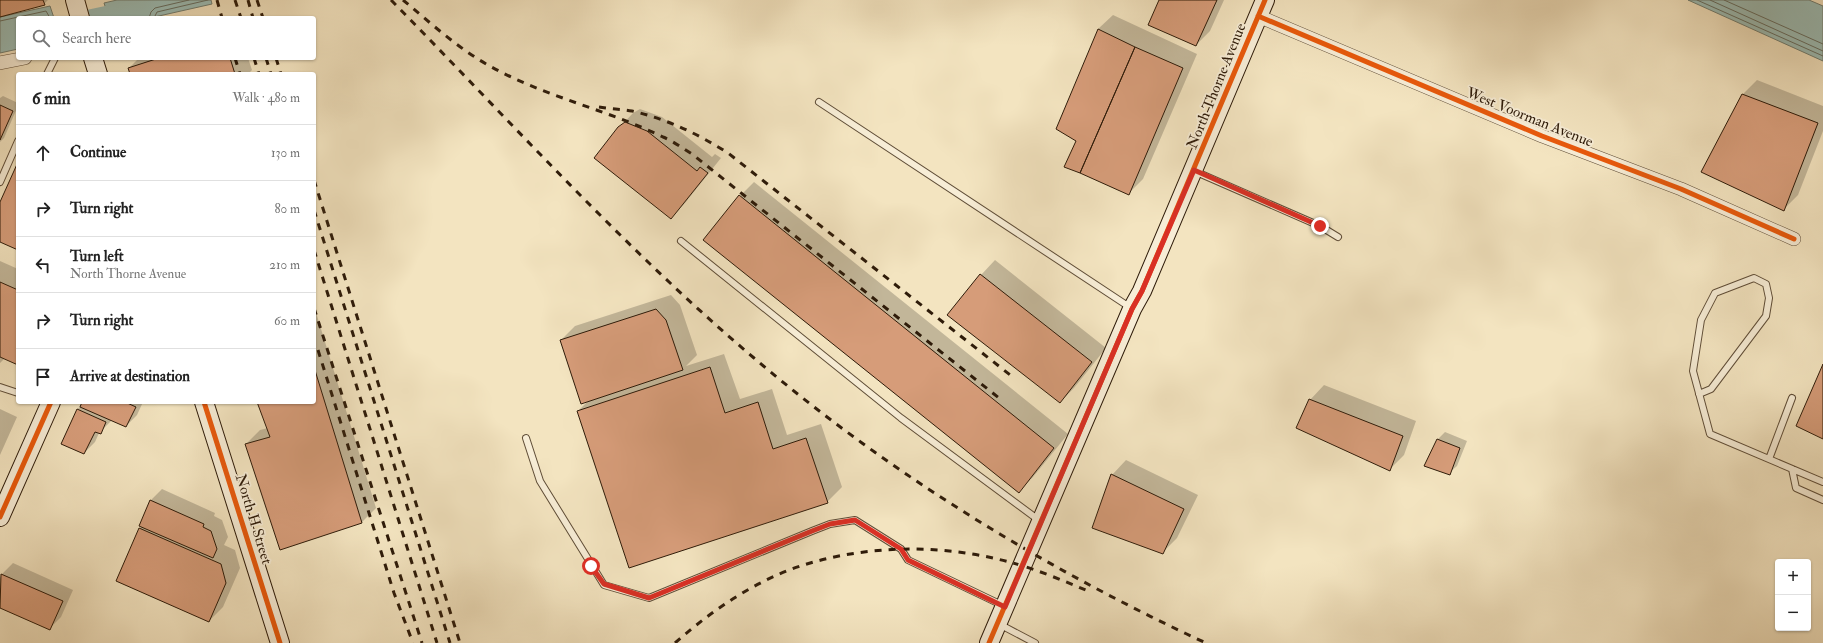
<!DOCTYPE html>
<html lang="en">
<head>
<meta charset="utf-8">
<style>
  :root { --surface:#fff; --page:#f2f2f2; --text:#222; --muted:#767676; --line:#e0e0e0 }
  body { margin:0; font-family:"IM FELL Double Pica",serif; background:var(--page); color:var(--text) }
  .controls { position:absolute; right:12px; bottom:12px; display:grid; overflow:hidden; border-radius:4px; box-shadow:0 1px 3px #0004 }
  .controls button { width:36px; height:36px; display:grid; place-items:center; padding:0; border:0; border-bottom:1px solid var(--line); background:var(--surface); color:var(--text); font:20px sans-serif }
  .stop { position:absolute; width:12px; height:12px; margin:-9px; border:3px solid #d93025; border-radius:50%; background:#fff }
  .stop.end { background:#d93025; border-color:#fff; box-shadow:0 1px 4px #0008 }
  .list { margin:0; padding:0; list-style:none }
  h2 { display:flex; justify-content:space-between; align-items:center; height:52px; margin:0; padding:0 16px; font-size:17px }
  h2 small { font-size:13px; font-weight:400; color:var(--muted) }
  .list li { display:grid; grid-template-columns:26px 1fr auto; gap:12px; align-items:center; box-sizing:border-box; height:56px; padding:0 16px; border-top:1px solid var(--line) }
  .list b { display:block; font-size:15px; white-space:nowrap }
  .list p { margin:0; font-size:13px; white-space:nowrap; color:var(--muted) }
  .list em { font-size:13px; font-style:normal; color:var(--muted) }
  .icon { flex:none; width:22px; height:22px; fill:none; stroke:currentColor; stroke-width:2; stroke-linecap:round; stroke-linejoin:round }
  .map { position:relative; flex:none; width:1823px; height:643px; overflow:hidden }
  .search { position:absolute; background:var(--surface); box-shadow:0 1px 3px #0004; left:16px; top:16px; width:300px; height:44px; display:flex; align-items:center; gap:10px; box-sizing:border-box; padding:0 14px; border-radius:4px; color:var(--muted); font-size:15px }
  .panel { position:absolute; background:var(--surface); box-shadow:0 1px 3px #0004; left:16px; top:72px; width:300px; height:332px; border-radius:4px }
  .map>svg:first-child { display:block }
  .water { fill:#9cbeb7; stroke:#707d71 }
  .shadow { fill:#0003 }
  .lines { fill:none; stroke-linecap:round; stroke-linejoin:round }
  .shore { stroke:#656c60; stroke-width:1 }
  .canal { stroke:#9cbeb7; stroke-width:16 }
  .building { fill:#d69c79; stroke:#2e1b09 }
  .lane-casing { stroke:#5f4d37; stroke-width:8 }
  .street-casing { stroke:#5f4d37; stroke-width:14 }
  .secondary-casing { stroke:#2e1b09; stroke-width:20 }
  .lane { stroke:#f7edd6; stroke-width:6 }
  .street { stroke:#f7edd6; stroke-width:13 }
  .secondary { stroke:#f7edd6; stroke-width:18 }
  .rail { stroke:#2e1b09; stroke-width:3; stroke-dasharray:7 7; stroke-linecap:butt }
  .cycleway-casing { stroke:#f7edd6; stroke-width:8 }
  .cycleway { stroke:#e8590c; stroke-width:5 }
  .route { stroke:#d93025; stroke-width:5 }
  .labels { text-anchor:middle; stroke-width:3.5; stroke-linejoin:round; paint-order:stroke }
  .street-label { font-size:15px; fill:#2e1b09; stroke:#f7edd6 }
</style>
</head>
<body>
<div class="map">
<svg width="1823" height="643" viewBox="0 0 1823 643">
  <rect width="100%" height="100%" fill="#f3e4c0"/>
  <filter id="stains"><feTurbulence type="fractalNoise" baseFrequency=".005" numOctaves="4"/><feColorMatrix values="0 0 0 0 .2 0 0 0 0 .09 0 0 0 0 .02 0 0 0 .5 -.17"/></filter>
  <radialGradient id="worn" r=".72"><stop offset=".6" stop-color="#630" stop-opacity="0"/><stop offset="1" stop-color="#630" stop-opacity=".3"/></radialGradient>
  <path class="water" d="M117,0h94l1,4 -62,14h-41l-5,-15z
    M1688,0h121l14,6v55z
    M50,6l4,12h-36v31l-18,4v-36z"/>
  <path class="shadow" d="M0,0h48l-4,4 -44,12z
    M1160,0h64l-14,31 -14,14z
    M1113,15l84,39 -54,125 -14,14 -52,-52 21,-112z
    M139,58h109l4,12 -4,4h-117l-2,-6z
    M1757,80l66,26v25l-25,64 -14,14 -41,-115z
    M3,96l15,7v3l-14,32 -4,4v-44z
    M640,109l22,8 50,40 3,-3 6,4 -36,45 -14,15 -52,-90 14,-15z
    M754,182l314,252 -35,43 -15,15 -278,-296z
    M995,260l111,88 -32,40 -14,14 -79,-127z
    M0,261l18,8v95l-13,-6 -5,5z
    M671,295l9,10 17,50 -11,11 38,-12 16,45 32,-10 15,46 34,-11 21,63 -15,15 -249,-91 11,-11 -28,-60 14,-14z
    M314,306l62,202 -14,14 -116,-78 14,-14 8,-2 -10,-26h56z
    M1324,385l92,36 -12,34 -15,15 -79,-70z
    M83,402h60l-6,13 -11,11 -14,-6 -13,13 -4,9 -11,11 -7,-43z
    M0,409l17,8 -17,38z
    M1445,432l22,9 -10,25 -8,7 -24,-8 13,-26z
    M1126,460l72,35 -21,43 -14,14 -51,-77z
    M162,489l53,24 -1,3 8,4 6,17 -4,8 11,5 5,18 -17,39 -14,14 -70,-92 3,-3 -2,-1 11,-25z
    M13,563l60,27 -12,27 -11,11 -50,-21v-29l2,-4z"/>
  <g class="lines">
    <path class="shore" d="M1697,0l126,56
      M1710,0l113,51
      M1724,0l99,44
      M149,18l2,-6 4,-4 34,-8
      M154,18l3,-6 51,-12
      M0,21l46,-10 4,7"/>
    <path class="canal" d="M87,18l42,-9"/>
  </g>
  <path class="building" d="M0,0h43l2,5 -45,12z
    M1159,0h58l-21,46 -48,-21z
    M1098,29l37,18 -55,126 -16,-6 12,-26 -20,-12z
    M1135,47l48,21 -54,127 -49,-22z
    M159,58h71l5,16h-105l-2,-6z
    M1742,94l76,29 -34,88 -83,-39z
    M0,105l13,6 -13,29z
    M625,122l22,9 50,40 3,-4 8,6 -37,46 -77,-61 24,-31z
    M18,162v88l-18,-8v-40z
    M739,195l315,253 -35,45 -316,-253z
    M980,274l112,88 -32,41 -113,-88z
    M0,282l18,8v75l-18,-8z
    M656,309l10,11 17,50 -102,34 -21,-64z
    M1823,364v75l-27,-13z
    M314,367l48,156 -82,27 -35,-106 25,-7 -13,-35h57z
    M710,367l15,46 33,-11 15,47 33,-11 22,65 -199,65 -52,-157z
    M1309,399l94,37 -13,35 -94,-43z
    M82,402h43l11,5 -10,20 -46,-20z
    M77,409l29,13 -5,12 -6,-2 -11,22 -23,-10z
    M1437,439l23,9 -10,27 -26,-9z
    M1111,474l73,35 -21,45 -71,-26z
    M150,500l54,24 -1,3 8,4 6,18 -4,9 -74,-32z
    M139,528l82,36 5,19 -17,39 -93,-41z
    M1,574l62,27 -13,29 -50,-22z"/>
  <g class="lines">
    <defs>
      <path id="lane" d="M47,74l8,-16
        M819,102l312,206
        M1194,171l126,55 18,11
        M0,182l18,-41
        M681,241l220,177 139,103
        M0,387l18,6
        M1699,394l12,-5 55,-73 3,-18 -3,-14 -12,-6 -39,15 -14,27 -8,51 17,63 113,48
        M526,438l14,43 64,104 45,13 163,-67 18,-7 25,-4 46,29 7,11 96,46
        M1769,459l23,-61
        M1792,469l4,19 27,12
        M999,624l36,19"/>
      <path id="street" d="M1258,16l284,120 139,53 113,50
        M0,63l25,-5"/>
      <path id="secondary" d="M75,0l5,18
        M93,58l5,16
        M204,402l76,241
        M0,517l51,-115
        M989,643l143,-334 10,-18 123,-291"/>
    </defs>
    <use href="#lane" class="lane-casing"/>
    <use href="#street" class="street-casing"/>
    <use href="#secondary" class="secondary-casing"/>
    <use href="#lane" class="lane"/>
    <use href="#street" class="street"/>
    <use href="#secondary" class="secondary"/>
    <path class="rail" d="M217,0l5,18
      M235,0l6,18
      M248,0l5,18
      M257,0l6,18
      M391,0c119,121 233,248 363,358 136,116 290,210 452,285
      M403,0c30,25 60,53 96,71 52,27 111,40 164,66 10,4 19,11 29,17l307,244
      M235,58l5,16
      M254,58l5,16
      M266,58l5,16
      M276,58l5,16
      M599,107c11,2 22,2 33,4 35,8 66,23 96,42l286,225
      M314,180l146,463
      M314,210l136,433
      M314,250l123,393
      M314,308l108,335
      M318,350l76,243 19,50
      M675,643c34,-30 71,-56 114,-73 65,-24 141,-27 208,-11 32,7 62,20 91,32"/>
    <defs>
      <path id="cycleway" d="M1258,16l284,120 139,53 113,50
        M204,402l76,241
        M0,517l51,-115
        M989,643l143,-334 10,-18 123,-291"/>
    </defs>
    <use href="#cycleway" class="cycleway-casing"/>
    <use href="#cycleway" class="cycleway"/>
  </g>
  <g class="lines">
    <path class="route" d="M591,566l13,18 45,14 163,-67 18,-7 25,-4 46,29 7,11 97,47 127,-298 10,-18 52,-121 126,56"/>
  </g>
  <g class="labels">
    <g class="street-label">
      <text transform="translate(1216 86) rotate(-68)" y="5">North Thorne Avenue</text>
      <text transform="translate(1530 117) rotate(22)" y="5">West Voorman Avenue</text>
      <text transform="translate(254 519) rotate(73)" y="5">North H Street</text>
    </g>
  </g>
  <rect width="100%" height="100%" filter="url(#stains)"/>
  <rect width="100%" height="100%" fill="url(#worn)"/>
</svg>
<div class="controls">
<button>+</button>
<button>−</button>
</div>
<div class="stop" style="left:591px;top:566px"></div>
<div class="stop end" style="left:1320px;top:226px"></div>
<div class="search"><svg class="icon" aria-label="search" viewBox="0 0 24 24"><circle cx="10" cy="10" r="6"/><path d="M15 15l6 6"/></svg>Search here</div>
<section class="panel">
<h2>6 min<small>Walk · 480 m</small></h2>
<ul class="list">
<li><svg class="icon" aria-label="ahead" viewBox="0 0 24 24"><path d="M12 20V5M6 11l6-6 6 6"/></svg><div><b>Continue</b></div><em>130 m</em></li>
<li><svg class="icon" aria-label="right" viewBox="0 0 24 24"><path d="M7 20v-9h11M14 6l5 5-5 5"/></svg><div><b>Turn right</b></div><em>80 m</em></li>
<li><svg class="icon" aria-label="left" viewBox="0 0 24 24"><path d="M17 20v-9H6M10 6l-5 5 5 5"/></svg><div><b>Turn left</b><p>North Thorne Avenue</p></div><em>210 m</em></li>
<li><svg class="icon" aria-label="right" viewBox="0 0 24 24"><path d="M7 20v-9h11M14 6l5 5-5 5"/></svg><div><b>Turn right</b></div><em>60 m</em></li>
<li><svg class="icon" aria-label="arrive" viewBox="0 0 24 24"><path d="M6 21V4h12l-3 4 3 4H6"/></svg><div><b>Arrive at destination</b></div></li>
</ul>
</section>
</div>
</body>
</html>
